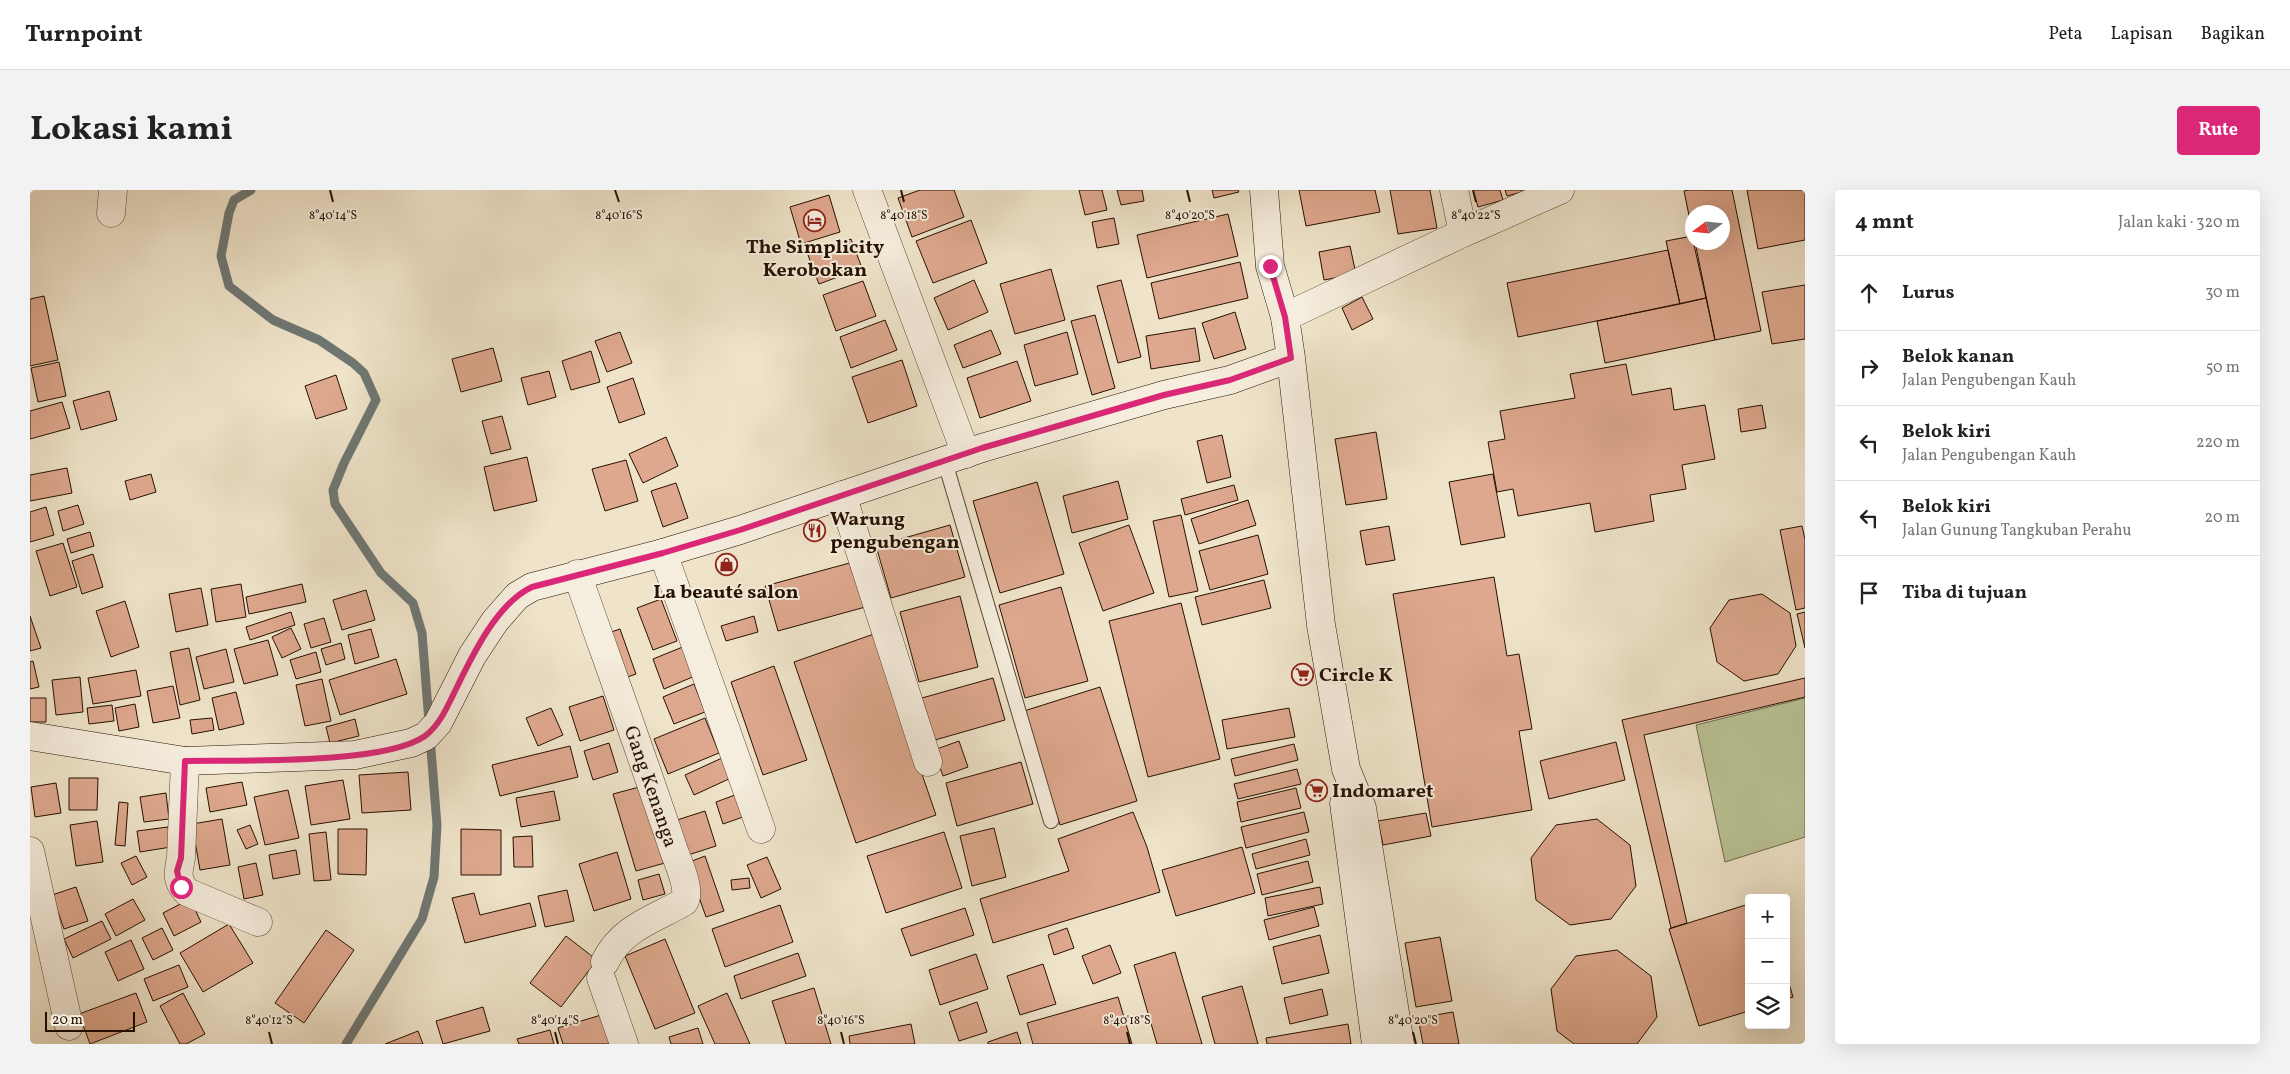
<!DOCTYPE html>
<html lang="id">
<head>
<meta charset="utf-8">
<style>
  :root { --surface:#fff; --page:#f2f2f2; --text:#222; --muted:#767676; --line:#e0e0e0; --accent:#db2777 }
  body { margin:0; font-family:Vollkorn,serif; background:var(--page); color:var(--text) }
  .controls { position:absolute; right:15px; bottom:15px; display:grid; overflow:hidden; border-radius:5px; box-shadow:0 5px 20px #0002 }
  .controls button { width:45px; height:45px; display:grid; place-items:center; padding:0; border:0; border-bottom:1px solid var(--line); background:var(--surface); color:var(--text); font:25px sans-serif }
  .compass { position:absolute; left:1655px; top:15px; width:45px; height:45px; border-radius:50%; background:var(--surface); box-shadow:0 5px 20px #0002; rotate:255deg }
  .scale { position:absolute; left:15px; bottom:12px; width:90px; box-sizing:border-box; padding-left:5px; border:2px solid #261000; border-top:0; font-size:14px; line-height:18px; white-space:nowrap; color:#261000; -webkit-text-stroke:4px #f5eddd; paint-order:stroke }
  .stop { position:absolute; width:15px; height:15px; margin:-11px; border:4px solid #db2777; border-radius:50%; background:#fff }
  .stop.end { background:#db2777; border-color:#fff; box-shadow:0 1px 5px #0008 }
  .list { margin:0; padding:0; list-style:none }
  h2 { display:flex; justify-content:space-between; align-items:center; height:65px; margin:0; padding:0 20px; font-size:21px }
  h2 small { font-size:16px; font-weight:400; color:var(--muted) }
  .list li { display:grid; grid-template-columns:32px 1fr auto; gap:15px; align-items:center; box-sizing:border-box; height:75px; padding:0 20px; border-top:1px solid var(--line) }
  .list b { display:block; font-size:19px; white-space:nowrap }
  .list p { margin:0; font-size:16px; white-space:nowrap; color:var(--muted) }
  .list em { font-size:16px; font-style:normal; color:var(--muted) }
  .icon { flex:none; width:28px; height:28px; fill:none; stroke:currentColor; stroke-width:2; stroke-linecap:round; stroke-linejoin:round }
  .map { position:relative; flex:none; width:1775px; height:854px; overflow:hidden; border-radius:5px }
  header { display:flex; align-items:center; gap:30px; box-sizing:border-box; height:70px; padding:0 25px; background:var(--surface); border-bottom:1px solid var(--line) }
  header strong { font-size:24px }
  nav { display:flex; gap:28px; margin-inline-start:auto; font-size:18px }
  .intro { display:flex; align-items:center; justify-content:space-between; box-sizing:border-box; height:120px; padding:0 30px }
  h1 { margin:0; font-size:35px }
  .button { padding:12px 22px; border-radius:5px; background:var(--accent); color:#fff; font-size:18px; font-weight:700 }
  main { display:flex; gap:30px; padding:0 30px }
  aside { flex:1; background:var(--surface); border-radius:5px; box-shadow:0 5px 20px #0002 }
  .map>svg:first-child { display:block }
  .green { fill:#bac496; stroke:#706a4b }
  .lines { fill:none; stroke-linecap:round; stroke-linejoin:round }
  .stream { stroke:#6f7774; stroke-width:9 }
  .building { fill:#dea88e; stroke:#261000 }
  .lane-casing { stroke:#584532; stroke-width:16 }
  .street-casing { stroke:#584532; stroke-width:29 }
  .secondary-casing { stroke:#261000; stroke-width:29 }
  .lane { stroke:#f5eddd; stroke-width:14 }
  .street { stroke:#f5eddd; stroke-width:28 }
  .secondary { stroke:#f5eddd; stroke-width:28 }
  .route { stroke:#db2777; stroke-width:6 }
  .ticks { fill:none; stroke:#261000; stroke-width:2 }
  .labels { text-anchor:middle; stroke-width:4; stroke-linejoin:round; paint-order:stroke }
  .poi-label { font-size:20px; font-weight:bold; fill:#261000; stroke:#f5eddd; text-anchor:start }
  .street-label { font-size:20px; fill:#261000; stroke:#f5eddd }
  .ticks-label { font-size:12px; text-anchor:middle; fill:#261000; stroke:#f5eddd; stroke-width:4; stroke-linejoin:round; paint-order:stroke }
</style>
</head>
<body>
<header>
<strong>Turnpoint</strong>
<nav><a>Peta</a><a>Lapisan</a><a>Bagikan</a></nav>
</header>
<div class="intro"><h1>Lokasi kami</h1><a class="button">Rute</a></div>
<main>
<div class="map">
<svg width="1775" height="854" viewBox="0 0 1775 854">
  <rect width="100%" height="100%" fill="#efe4ca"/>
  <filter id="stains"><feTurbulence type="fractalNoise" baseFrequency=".004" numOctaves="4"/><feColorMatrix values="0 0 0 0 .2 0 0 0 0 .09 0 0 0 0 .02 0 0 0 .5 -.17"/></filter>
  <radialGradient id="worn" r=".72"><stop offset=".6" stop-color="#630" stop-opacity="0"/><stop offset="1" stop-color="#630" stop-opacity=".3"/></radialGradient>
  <path class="green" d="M1775,508v139l-80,25 -29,-137z"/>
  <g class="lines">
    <path class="stream" d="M221,0l-17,10 -5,13 -8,43 8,30 44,34 46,20 34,23 11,10 12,27 -32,63 -11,27 2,14 46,69 32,30 9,30 7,89
      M316,854l76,-125 12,-42 3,-52 -7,-88"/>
  </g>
  <path class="building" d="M890,0h34l10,27 -52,20 -14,-39z
    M1049,0h23l5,20 -22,5z
    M1087,0h25l2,11 -23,4z
    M1182,0h26l1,2 -25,6z
    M1269,0h76l5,22 -74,14z
    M1360,0h40l7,38 -39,6z
    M1443,0h27l3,10 -25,7z
    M1475,0h24l-22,6z
    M1659,0h43l29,141 -46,9 -20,-98h27v-30h-30v18l-8,-39z
    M1717,0h58v50l-47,9z
    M799,5l11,37 -39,12 -11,-37z
    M1198,24l10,42 -91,22 -10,-43z
    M1084,28l5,26 -22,4 -5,-26z
    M941,30l16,43 -54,20 -17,-42z
    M1662,46l14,62 -26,6 -14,-63z
    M821,49l11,29 -43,16 -11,-29z
    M1320,56l6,28 -32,6 -5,-28z
    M1638,60l12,54 -162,33 -11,-54z
    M1210,72l8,36 -89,21 -8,-36z
    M1021,79l14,51 -50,14 -15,-50z
    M944,90l14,32 -40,18 -14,-32z
    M1091,90l20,77 -23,6 -21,-77z
    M833,91l13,35 -40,15 -13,-36z
    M1775,95v54l-33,5 -10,-52z
    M14,106l14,64 -28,6v-67z
    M1332,107l11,22 -21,11 -10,-22z
    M1676,108l9,42 -110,23 -8,-42z
    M1205,122l11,37 -32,10 -12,-36z
    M1065,125l20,73 -23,7 -21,-74z
    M855,130l12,30 -46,18 -11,-31z
    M1165,138l5,33 -49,8 -5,-33z
    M961,140l10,24 -38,14 -9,-23z
    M590,142l12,31 -25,9 -12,-31z
    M1037,142l11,42 -43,12 -11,-41z
    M463,158l9,33 -41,11 -9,-33z
    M561,161l9,31 -29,8 -9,-29z
    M872,170l15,46 -49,17 -16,-46z
    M987,171l14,40 -51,17 -13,-40z
    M29,172l7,34 -28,6 -7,-34z
    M1596,174l6,31 39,-7 3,22 31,-5 10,54 -33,6 4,24 -36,6 4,26 -59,11 -5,-29 -72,13 -5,-27 -16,3 -9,-50 17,-3 -5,-28 75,-13 -5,-24z
    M519,181l7,26 -28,8 -7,-27z
    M306,185l11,34 -31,10 -11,-33z
    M603,188l12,36 -26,9 -12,-36z
    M79,201l8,29 -36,10 -8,-29z
    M32,212l8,26 -40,11v-28z
    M1732,215l4,23 -25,4 -3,-23z
    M472,226l9,33 -20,5 -9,-33z
    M1346,242l11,67 -41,6 -11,-66z
    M1192,245l9,42 -24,6 -10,-42z
    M636,247l12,29 -35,17 -14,-29z
    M497,267l10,44 -43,10 -10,-44z
    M596,270l12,41 -33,10 -13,-42z
    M37,278l5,25 -42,8v-26z
    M121,284l5,18 -26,8 -5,-19z
    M1463,284l12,63 -44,8 -12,-63z
    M1088,291l10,38 -56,14 -9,-37z
    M1007,292l27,92 -64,19 -27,-92z
    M646,293l12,35 -25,9 -12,-36z
    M1204,295l4,15 -53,15 -4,-16z
    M1218,310l8,25 -57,19 -8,-25z
    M48,315l6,19 -21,7 -5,-20z
    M16,317l8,28 -24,7v-30z
    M1151,325l17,76 -29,6 -16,-76z
    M920,335l15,52 -74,21 -15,-52z
    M1099,335l25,68 -51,18 -24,-68z
    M1359,336l6,34 -29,5 -6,-34z
    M1772,336l3,13v69l-9,2 -16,-80z
    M60,342l4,14 -23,7 -4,-14z
    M1228,345l10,39 -58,16 -11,-39z
    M33,353l14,44 -27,9 -14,-45z
    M63,364l10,33 -21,7 -10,-33z
    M827,371l12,45 -91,25 -13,-45z
    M1464,387l13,79 12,-2 13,75 -13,2 13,79 -100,17 -39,-233z
    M1234,390l7,28 -69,17 -7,-28z
    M211,394l5,33 -30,5 -5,-33z
    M272,394l4,18 -57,12 -3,-17z
    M1031,397l27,94 -63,17 -26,-93z
    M171,398l7,37 -32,7 -7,-38z
    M336,400l9,30 -33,10 -9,-30z
    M1732,404l28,19 6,33 -18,28 -34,7 -27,-19 -7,-34 19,-28z
    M930,406l18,71 -59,15 -19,-70z
    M631,409l16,42 -24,9 -16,-42z
    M95,411l14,46 -28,10 -15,-46z
    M1151,413l39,156 -72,18 -39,-156z
    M261,422l4,13 -45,15 -4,-13z
    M1775,422v36l-8,-34z
    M0,426l11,32 -11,3z
    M724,426l4,16 -32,9 -5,-15z
    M294,428l7,24 -20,6 -7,-24z
    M261,438l10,21 -19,9 -10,-21z
    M341,439l8,28 -24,7 -7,-29z
    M590,439l16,45 -11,4 -17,-45z
    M844,444l62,181 -80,28 -62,-181z
    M238,450l10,35 -34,9 -10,-35z
    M311,453l4,16 -19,6 -5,-16z
    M660,454l12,29 -38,16 -11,-30z
    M159,458l11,52 -20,5 -10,-53z
    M196,459l8,33 -30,7 -8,-32z
    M286,462l5,20 -25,7 -6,-19z
    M366,469l11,35 -67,21 -11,-35z
    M3,471l6,26 -9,2v-27z
    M744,476l33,94 -44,15 -32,-93z
    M106,480l5,26 -48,8 -5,-26z
    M50,487l3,35 -27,3 -4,-35z
    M963,488l12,42 -70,20 -13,-42z
    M1775,488v19l-161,38 43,188 -16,5 -49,-208z
    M292,489l9,42 -26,5 -9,-41z
    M664,494l11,28 -31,12 -11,-27z
    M143,496l7,32 -27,5 -6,-32z
    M1070,497l37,114 -77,24 -36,-114z
    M206,502l8,32 -25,6 -7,-32z
    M573,506l11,34 -34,11 -11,-34z
    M0,508h16v24h-16z
    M105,514l4,23 -20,4 -4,-23z
    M82,515l2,16 -25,3 -2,-16z
    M521,518l12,27 -25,11 -12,-28z
    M1259,518l6,29 -68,12 -5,-29z
    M182,528l2,12 -22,4 -2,-14z
    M675,528l14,35 -51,21 -14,-35z
    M325,529l4,17 -29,7 -4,-16z
    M929,551l9,26 -25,9 -9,-26z
    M1586,552l9,38 -76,19 -9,-38z
    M579,553l9,29 -25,8 -9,-29z
    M1264,554l4,16 -63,16 -4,-17z
    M540,556l8,31 -78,19 -8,-31z
    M692,568l9,20 -37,17 -9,-20z
    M991,572l12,42 -76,22 -11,-43z
    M1267,579l4,15 -63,15 -4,-15z
    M378,582l3,38 -49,3 -3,-38z
    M39,588h29l-1,32h-28z
    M313,590l7,39 -39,6 -6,-39z
    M212,592l5,23 -37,7 -4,-24z
    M26,593l5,30 -26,4 -4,-30z
    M613,596l22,77 -29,8 -23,-77z
    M1266,598l5,20 -60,14 -4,-20z
    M258,600l11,48 -34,7 -11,-48z
    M524,601l6,29 -39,7 -5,-29z
    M136,603l3,26 -25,3 -4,-25z
    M705,605l8,22 -20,7 -7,-22z
    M89,612l9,1 -3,43 -10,-1z
    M675,621l11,35 -31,10 -11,-35z
    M1103,622l14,35 13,45 -167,51 -13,-44 89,-28 -11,-32z
    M1274,622l5,20 -63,16 -5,-21z
    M1396,623l5,23 -48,9 -5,-24z
    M192,629l8,46 -30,5 -8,-46z
    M1567,629l33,26 6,41 -25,33 -41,6 -34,-25 -5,-42 25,-33z
    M67,631l6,41 -27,4 -6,-41z
    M220,635l8,19 -12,5 -9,-19z
    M138,637l3,20 -31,5 -3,-21z
    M964,638l12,49 -34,9 -12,-50z
    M308,639h29l-1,46 -28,-1z
    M431,639l40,1v45h-40z
    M296,642l5,48 -17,1 -5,-47z
    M914,642l18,56 -76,25 -19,-57z
    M502,646l1,31h-19l-1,-30z
    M1276,649l4,16 -54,14 -4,-15z
    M1212,657l13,46 -79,23 -14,-46z
    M266,660l4,24 -27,5 -4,-24z
    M587,662l14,47 -37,12 -15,-47z
    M106,666l11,21 -15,8 -11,-22z
    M675,666l19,55 -18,6 -19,-54z
    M737,667l14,32 -20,9 -14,-33z
    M1278,671l5,21 -51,13 -5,-21z
    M226,673l7,32 -19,4 -6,-32z
    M629,684l6,20 -22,6 -5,-20z
    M719,688l1,10 -18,2 -1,-10z
    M46,697l12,34 -24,8 -12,-34z
    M1290,697l3,17 -55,12 -3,-18z
    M537,700l7,31 -29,6 -7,-31z
    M444,703l6,22 50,-12 6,23 -71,17 -13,-45z
    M103,709l12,21 -29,16 -11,-22z
    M160,709l11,23 -27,14 -11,-23z
    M1719,714v107l-50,15 -30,-97z
    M750,715l13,37 -68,25 -13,-38z
    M1284,717l5,19 -50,14 -5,-20z
    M935,718l9,27 -63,21 -10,-27z
    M72,731l9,18 -38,19 -9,-19z
    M199,734l24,39 -50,29 -23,-39z
    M132,738l11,22 -20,10 -11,-22z
    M1037,738l7,20 -20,7 -6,-20z
    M296,740l28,20 -50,73 -29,-20z
    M1290,745l9,38 -47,11 -9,-37z
    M536,746l31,24 -36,47 -31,-24z
    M1410,747l12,64 -36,6 -11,-64z
    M635,749l30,74 -40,16 -30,-73z
    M101,750l13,29 -26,12 -13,-29z
    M1080,755l11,28 -28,11 -11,-28z
    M1587,760l34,26 6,41 -20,27h-63l-17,-13 -6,-42 25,-33z
    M1145,762l27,92h-45l-23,-79z
    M768,763l8,23 -65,23 -7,-23z
    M946,764l12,35 -48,16 -11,-35z
    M1013,774l13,40 -36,11 -13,-39z
    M149,775l9,22 -35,14 -9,-22z
    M1756,784l7,23 -7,2z
    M1212,796l16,58h-43l-13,-47z
    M784,798l17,56h-45l-14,-43z
    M1292,799l6,26 -38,9 -6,-26z
    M106,803l11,29 -57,22 -11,-30z
    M153,803l22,41 -19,10h-6l-20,-38z
    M697,803l23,51h-35l-17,-38z
    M1088,807l14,47h-99l-6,-21z
    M947,812l10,30 -28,9 -10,-29z
    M453,817l7,24 -47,13 -7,-23z
    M1423,822l6,32h-36l-5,-26z
    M571,825l9,29h-47l-5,-16z
    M881,834l4,20h-65l-1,-8z
    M1318,834l3,20h-84l-1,-6z
    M668,838l5,16h-32l-2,-7z
    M520,840l4,14h-35l-2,-5z
    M388,841l5,13h-38z
    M987,842l4,12h-33v-2z"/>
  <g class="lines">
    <defs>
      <path id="lane" d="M915,272l106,359"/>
      <g id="street">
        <path d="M837,0l99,264"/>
        <path d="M1424,0l9,43"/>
        <path d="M81,23l2,-23"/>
        <path d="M1255,127l178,-84 97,-43"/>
        <path d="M812,305l86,267"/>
        <path d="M633,363l98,276"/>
        <path id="s1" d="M547,384c32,91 65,182 96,274 4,12 19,43 11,54 -30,17 -63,26 -79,60"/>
        <path d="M155,571l-4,97c-3,14 -5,23 6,34l71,30"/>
        <path d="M0,661l39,175"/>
        <path d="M571,788l23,66"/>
      </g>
      <path id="secondary" d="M1234,0l6,76 15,51 6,41 30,267 25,144 16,39 38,236
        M0,546l155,25 170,-6 56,-12 15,-7 12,-13 34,-67 23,-35 22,-25 15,-9 131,-34 77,-23 242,-82 182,-53 66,-15 61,-22
        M1314,613l32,241"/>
    </defs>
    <use href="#lane" class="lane-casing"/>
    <use href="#street" class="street-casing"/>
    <use href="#secondary" class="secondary-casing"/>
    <use href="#lane" class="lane"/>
    <use href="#street" class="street"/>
    <use href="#secondary" class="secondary"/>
  </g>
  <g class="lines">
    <path class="route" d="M151,697l-4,-16 4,-13 4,-97c54,-1 199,4 240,-25 15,-11 23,-31 31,-47 16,-33 41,-86 76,-102l131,-34 77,-23 242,-82 182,-53 66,-15 61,-22 -6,-41 -15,-51"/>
  </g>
  <path class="ticks" d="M300,0l3,12M585,0l4,12M871,0l3,12M1157,0l3,12M1443,0l3,12M239,842l3,12M525,842l3,12M811,842l3,12M1097,842l3,12M1383,842l3,12"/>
  <defs>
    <symbol id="hotel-ring" viewBox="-11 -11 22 22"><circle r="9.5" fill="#f5eddd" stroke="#8f2418" stroke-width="1.5"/><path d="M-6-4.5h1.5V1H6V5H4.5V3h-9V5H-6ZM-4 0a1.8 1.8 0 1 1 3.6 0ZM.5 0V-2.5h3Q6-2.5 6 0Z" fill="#8f2418"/></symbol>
    <symbol id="restaurant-ring" viewBox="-11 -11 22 22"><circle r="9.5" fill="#f5eddd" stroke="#8f2418" stroke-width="1.5"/><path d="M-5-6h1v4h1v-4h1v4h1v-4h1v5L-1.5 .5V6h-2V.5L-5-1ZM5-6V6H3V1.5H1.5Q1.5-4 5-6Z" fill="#8f2418"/></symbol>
    <symbol id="shop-ring" viewBox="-11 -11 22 22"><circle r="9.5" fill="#f5eddd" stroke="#8f2418" stroke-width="1.5"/><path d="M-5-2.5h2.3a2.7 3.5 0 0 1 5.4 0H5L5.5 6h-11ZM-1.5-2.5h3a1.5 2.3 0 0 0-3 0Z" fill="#8f2418"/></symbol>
    <symbol id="supermarket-ring" viewBox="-11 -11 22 22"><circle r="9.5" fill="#f5eddd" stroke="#8f2418" stroke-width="1.5"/><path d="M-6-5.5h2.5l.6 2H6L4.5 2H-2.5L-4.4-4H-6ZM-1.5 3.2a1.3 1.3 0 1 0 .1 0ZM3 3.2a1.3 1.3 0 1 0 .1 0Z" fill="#8f2418"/></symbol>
  </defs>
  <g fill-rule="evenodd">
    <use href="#hotel-ring" x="772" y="18" width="25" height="25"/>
    <use href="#restaurant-ring" x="772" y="328" width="25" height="25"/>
    <use href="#shop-ring" x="684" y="362" width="25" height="25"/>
    <use href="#supermarket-ring" x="1260" y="472" width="25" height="25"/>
    <use href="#supermarket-ring" x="1274" y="588" width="25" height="25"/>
  </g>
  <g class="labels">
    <g class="poi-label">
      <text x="785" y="63" text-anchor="middle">The Simplicity<tspan x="785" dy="23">Kerobokan</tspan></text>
      <text x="800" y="335">Warung<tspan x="800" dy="23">pengubengan</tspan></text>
      <text x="696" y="408" text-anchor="middle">La beauté salon</text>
      <text x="1289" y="491">Circle K</text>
      <text x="1302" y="607">Indomaret</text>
    </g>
    <g class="street-label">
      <text dy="7" stroke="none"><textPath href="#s1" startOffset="225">Gang Kenanga</textPath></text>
    </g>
  </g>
  <g class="ticks-label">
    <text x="303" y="29">8°40'14"S</text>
    <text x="874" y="29">8°40'18"S</text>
    <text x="1160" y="29">8°40'20"S</text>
    <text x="589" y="29">8°40'16"S</text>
    <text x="1446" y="29">8°40'22"S</text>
    <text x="239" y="834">8°40'12"S</text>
    <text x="525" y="834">8°40'14"S</text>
    <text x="811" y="834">8°40'16"S</text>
    <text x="1097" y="834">8°40'18"S</text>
    <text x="1383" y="834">8°40'20"S</text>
  </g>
  <rect width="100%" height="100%" filter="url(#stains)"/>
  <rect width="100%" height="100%" fill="url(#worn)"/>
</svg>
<div class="controls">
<button>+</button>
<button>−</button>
<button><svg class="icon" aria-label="layers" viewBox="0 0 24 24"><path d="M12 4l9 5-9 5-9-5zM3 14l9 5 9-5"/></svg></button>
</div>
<svg class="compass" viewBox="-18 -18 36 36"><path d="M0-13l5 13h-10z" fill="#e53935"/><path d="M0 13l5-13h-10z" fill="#767676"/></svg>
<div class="scale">20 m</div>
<div class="stop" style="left:151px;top:697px"></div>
<div class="stop end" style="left:1240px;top:76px"></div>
</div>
<aside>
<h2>4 mnt<small>Jalan kaki · 320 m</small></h2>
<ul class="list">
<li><svg class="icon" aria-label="ahead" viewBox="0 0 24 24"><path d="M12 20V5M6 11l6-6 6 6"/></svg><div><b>Lurus</b></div><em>30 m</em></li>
<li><svg class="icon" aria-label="right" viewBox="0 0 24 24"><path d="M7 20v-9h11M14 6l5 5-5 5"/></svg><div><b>Belok kanan</b><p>Jalan Pengubengan Kauh</p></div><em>50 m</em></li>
<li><svg class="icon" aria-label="left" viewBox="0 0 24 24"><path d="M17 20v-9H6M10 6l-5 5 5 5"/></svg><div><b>Belok kiri</b><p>Jalan Pengubengan Kauh</p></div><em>220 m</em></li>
<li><svg class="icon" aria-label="left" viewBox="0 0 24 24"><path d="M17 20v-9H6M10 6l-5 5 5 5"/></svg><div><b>Belok kiri</b><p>Jalan Gunung Tangkuban Perahu</p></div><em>20 m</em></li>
<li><svg class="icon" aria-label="arrive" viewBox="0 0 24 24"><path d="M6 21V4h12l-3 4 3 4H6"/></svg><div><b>Tiba di tujuan</b></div></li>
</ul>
</aside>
</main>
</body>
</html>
